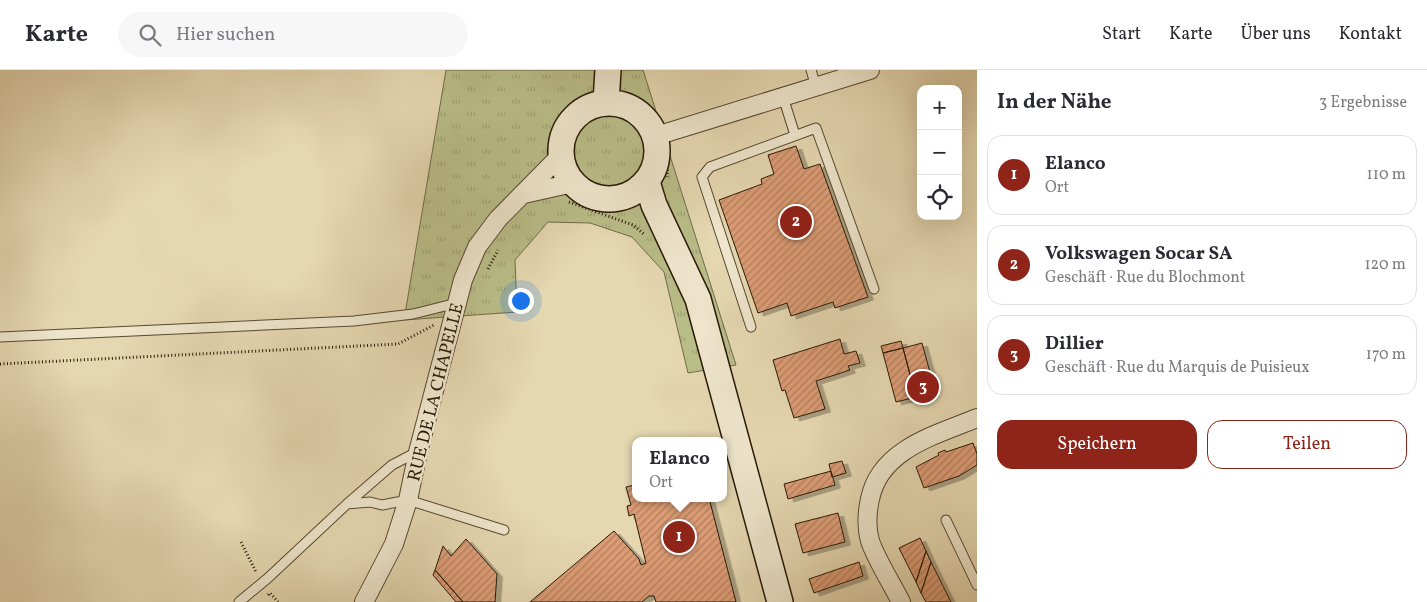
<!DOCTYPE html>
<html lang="de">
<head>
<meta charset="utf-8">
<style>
  :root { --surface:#fff; --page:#f7f7f7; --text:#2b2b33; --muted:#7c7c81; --line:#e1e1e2; --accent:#8f2418 }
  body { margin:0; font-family:Vollkorn,serif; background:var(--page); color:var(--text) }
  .controls { position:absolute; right:15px; top:15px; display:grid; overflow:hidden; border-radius:10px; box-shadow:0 5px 20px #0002 }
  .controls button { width:45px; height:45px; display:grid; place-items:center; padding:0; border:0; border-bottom:1px solid var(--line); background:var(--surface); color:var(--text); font:25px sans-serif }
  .you { position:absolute; left:520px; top:230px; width:18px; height:18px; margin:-12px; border:4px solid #fff; border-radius:50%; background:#1a73e8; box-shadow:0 0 0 8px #1a73e833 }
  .badge { display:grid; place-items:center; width:32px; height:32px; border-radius:50%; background:var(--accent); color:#fff; font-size:16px; font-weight:700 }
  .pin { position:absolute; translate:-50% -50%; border:2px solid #fff; box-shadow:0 1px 5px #0006 }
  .popup { position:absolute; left:632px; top:367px; width:95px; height:65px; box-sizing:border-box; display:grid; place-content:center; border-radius:10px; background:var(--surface); filter:drop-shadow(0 1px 4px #0005); font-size:16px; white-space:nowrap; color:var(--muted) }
  .popup b { font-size:19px; color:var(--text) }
  .popup::after { content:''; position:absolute; left:50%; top:100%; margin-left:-10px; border:10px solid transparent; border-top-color:var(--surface) }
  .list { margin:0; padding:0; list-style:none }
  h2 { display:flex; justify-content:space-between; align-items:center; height:65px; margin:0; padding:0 20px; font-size:21px }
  h2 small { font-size:16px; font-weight:400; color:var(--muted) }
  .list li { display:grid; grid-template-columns:32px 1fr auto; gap:15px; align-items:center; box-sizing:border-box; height:80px; margin:0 10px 10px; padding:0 10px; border:1px solid var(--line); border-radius:15px }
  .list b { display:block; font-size:19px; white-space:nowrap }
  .list p { margin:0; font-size:16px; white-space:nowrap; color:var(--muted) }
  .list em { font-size:16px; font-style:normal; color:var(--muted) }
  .actions { display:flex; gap:10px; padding:15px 20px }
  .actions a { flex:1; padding:11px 0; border:1px solid var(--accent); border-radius:15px; text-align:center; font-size:18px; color:var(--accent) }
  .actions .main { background:var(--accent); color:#fff }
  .icon { flex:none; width:28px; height:28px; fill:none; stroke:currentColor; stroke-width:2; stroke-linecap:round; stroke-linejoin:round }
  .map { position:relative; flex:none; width:977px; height:532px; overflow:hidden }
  header { display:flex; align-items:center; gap:30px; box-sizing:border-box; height:70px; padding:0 25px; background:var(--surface); border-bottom:1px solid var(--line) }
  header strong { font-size:24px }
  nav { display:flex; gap:28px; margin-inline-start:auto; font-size:18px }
  .search { width:350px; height:45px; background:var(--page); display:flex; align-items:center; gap:12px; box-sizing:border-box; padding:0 18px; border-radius:28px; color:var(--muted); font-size:19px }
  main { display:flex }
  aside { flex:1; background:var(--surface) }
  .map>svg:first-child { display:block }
  .grass { fill:url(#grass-tufts); stroke:#706b47 }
  .building { fill:url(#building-hatch); stroke:#281906; filter:url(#shadow) }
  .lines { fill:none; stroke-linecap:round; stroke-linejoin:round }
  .service-casing { stroke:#574830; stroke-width:11 }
  .minor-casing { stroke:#574830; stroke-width:20 }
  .secondary-casing { stroke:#281906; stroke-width:28 }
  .path { stroke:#281906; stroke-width:3; stroke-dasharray:1 2.5; stroke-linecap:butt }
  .service { stroke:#eee5cc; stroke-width:9 }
  .minor { stroke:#eee5cc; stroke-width:18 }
  .secondary { stroke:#eee5cc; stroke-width:25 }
  .labels { text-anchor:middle; stroke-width:5; stroke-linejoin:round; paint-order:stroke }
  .street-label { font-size:18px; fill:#281906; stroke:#eee5cc }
</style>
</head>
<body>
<header>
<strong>Karte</strong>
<div class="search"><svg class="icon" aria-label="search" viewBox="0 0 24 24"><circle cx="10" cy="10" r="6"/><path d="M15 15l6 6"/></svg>Hier suchen</div>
<nav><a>Start</a><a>Karte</a><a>Über uns</a><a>Kontakt</a></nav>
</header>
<main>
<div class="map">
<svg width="977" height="532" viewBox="0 0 977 532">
  <defs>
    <pattern id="grass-tufts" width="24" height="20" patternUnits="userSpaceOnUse" patternTransform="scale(1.25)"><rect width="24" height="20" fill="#b9bd88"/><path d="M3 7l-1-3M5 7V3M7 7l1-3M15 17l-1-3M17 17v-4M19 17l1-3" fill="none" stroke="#9fa274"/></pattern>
    <pattern id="building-hatch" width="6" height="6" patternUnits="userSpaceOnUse" patternTransform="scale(1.25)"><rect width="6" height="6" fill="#dc9c75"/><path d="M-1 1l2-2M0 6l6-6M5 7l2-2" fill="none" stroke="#b27e5e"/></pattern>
    <filter id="shadow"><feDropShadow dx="5.5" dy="3" stdDeviation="0" flood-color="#0004"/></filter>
  </defs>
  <rect width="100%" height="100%" fill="#e5d7b0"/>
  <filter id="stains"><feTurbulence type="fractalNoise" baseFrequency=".004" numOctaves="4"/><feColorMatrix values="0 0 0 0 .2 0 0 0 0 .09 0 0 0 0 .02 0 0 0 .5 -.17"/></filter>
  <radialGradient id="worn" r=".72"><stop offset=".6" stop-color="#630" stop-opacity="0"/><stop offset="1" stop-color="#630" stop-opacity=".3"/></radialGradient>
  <path class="grass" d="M446,0h197l93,295 -48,8 -24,-101 -32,-35 -42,-14 -42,-1 -33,38 2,52 -113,8z"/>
  <path class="building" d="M796,76l8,23 16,-5 48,133 -33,11 -2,-6 -42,14 -4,-13 -29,10 -39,-113 43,-16 -1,-5 13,-5 -6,-19z
    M840,269l4,15 12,-3 4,12 -12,3 2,4 -34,11 9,28 -31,9 -9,-28 -3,1 -9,-31z
    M901,271l2,7 -20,5 -2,-7z
    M922,273l12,44 -2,6 -16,4 -13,-49z
    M903,278l13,49 -20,5 -13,-49z
    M973,373l4,11v11l-18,11 -35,12 -8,-21 23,-12 -1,-2 7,-3 1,2z
    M842,391l4,12 -14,4 -3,-13z
    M831,401l4,14 -47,14 -4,-15z
    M635,415v13h74l27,104h-80l-2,-6h-5l-7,6h-112l84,-71 25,28 2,6 5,-2 -12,-49 -5,2 -2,-10 4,-1 -5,-18z
    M838,443l7,29 -42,11 -8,-29z
    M920,468l6,13 -10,31 -17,-34z
    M466,469l31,35 -2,28h-32l-28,-32 8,-24 8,10z
    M926,481l5,11 -10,31 -5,-11z
    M859,492l4,14 -49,17 -5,-14z
    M931,492l20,40h-25l-5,-9z
    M435,500l28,32h-7l-23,-27z"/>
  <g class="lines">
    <defs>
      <path id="service" d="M811,0l5,17
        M783,27l12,38
        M751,257l-49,-150 8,-10 106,-39 58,161
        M0,267l354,-16 59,-7 44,-11
        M417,382l-25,13 -45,39 23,-2 12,3 26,-5 96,30
        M946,450l31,65
        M239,532l29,-24 79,-74"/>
      <path id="minor" d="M656,66l214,-66
        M524,124l49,-11
        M364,532l30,-58 14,-44 10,-48 45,-172 14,-33 21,-28 63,-64
        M901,532c-10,-20 -24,-41 -31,-61 -4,-14 -3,-28 0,-42 10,-50 66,-64 107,-81"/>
      <path id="secondary" d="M606,32l2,-32
        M561 81a48 48 0 1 1 96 0a48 48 0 1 1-96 0Z
        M647,112l7,23 44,94 82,303"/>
    </defs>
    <use href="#service" class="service-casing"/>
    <use href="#minor" class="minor-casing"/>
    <use href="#secondary" class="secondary-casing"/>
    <path class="path" d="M659,82l9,10 -1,15
      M569,132l64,23 12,10
      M488,199l10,-19
      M0,294l398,-20 36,-19
      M241,472l15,30
      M268,525l2,-2 8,9"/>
    <use href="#service" class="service"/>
    <use href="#minor" class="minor"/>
    <use href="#secondary" class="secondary"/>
  </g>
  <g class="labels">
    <g class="street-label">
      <text transform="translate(435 322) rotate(-76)" y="6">RUE DE LA CHAPELLE</text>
    </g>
  </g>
  <rect width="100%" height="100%" filter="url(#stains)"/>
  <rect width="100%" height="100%" fill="url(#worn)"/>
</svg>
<div class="controls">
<button>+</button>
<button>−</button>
<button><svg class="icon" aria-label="locate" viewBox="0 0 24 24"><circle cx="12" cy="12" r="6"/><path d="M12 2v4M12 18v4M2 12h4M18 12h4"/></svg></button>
</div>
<div class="you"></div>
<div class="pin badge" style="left:679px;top:467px">1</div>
<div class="popup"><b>Elanco</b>Ort</div>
<div class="pin badge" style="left:796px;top:152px">2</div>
<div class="pin badge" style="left:923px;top:317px">3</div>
</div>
<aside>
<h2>In der Nähe<small>3 Ergebnisse</small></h2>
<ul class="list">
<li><span class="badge">1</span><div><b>Elanco</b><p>Ort</p></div><em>110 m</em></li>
<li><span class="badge">2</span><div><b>Volkswagen Socar SA</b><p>Geschäft · Rue du Blochmont</p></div><em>120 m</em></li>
<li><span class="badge">3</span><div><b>Dillier</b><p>Geschäft · Rue du Marquis de Puisieux</p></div><em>170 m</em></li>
</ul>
<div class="actions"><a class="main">Speichern</a><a>Teilen</a></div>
</aside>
</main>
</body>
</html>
